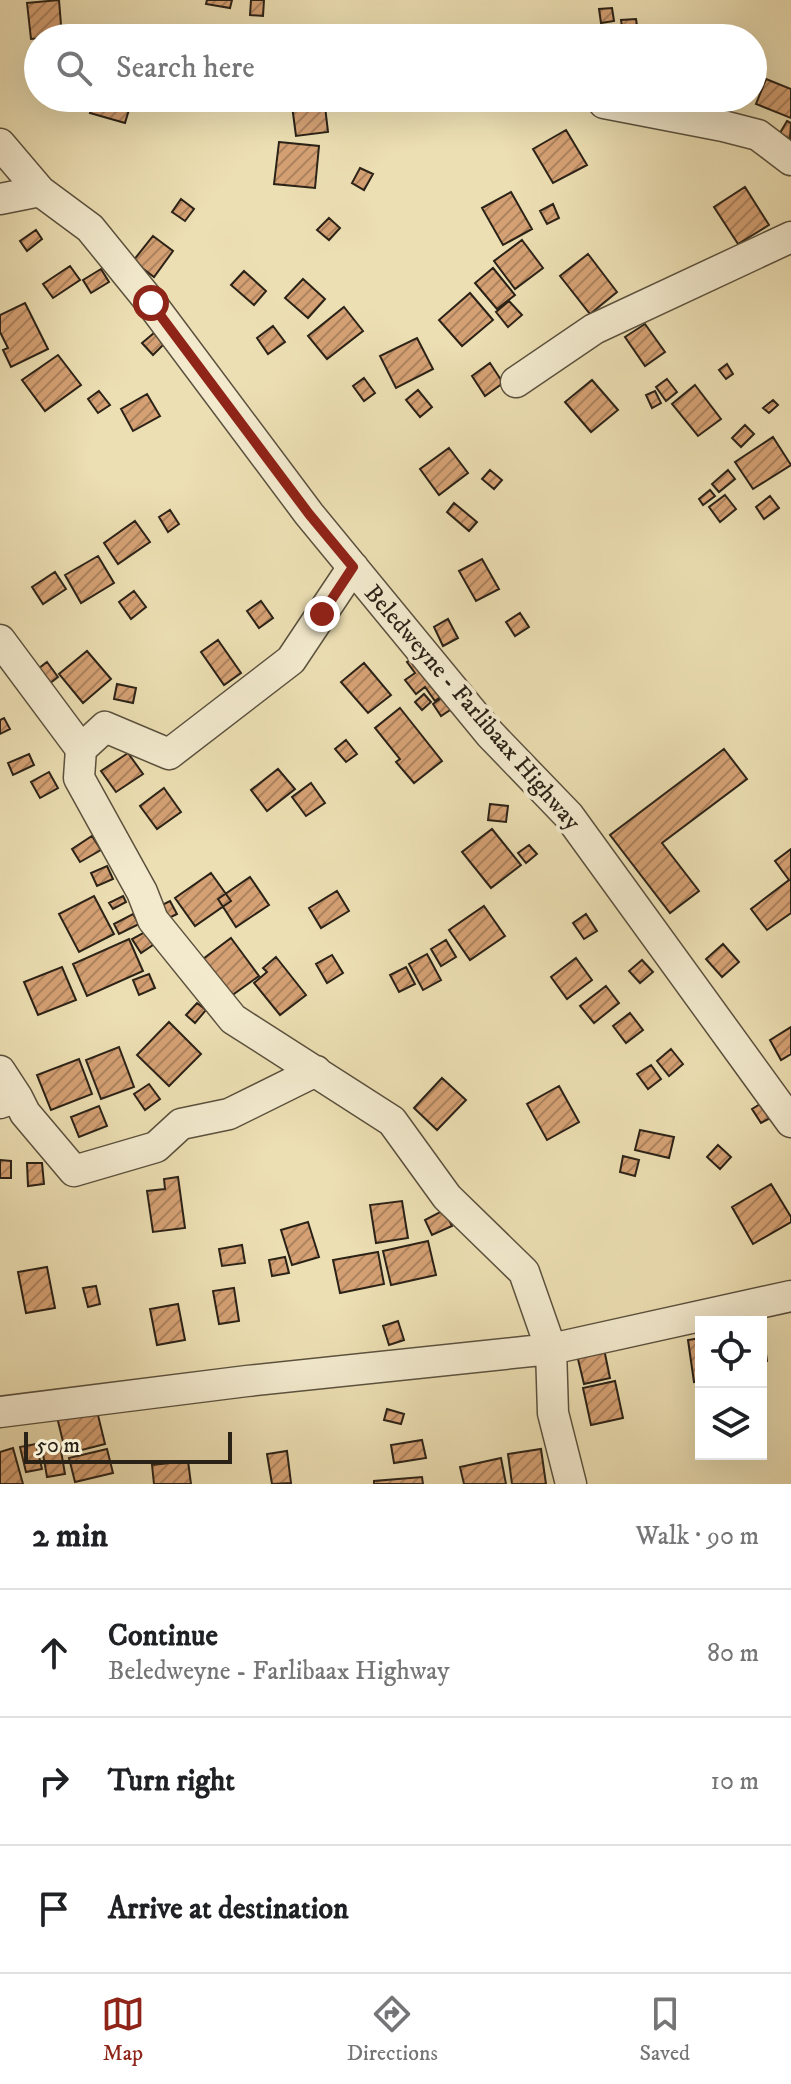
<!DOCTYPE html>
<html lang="en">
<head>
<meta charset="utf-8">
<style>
  :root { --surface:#fff; --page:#f2f2f2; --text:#202124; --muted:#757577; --line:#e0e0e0; --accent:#8f2418 }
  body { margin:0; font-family:"IM FELL DW Pica",serif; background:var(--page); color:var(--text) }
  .controls { position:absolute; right:24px; bottom:24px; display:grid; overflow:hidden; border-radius:0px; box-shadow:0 8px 32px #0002 }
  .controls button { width:72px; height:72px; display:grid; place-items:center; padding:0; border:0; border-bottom:2px solid var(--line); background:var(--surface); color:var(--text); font:40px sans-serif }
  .scale { position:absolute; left:24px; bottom:20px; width:208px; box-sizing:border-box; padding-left:8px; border:4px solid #2b2217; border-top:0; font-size:22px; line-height:28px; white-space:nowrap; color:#2b2217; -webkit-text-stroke:6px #f3eace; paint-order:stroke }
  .stop { position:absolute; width:24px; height:24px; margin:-18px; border:6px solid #8f2418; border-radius:50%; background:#fff }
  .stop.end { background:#8f2418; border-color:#fff; box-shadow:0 2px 8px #0008 }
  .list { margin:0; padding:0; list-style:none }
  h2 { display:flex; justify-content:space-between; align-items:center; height:104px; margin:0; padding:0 32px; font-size:34px }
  h2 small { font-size:26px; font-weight:400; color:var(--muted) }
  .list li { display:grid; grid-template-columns:52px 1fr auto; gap:24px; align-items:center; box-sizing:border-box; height:128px; padding:0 32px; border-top:2px solid var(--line) }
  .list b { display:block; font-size:30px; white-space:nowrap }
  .list p { margin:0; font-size:26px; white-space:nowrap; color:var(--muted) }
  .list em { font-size:26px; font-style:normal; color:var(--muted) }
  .icon { flex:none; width:44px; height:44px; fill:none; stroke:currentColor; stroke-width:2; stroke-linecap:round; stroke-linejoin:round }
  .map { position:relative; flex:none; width:791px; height:1484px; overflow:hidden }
  .search { position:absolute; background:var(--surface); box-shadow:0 8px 32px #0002; left:24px; right:24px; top:24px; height:88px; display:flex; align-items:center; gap:20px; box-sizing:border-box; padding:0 28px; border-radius:44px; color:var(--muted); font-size:30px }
  .sheet { height:488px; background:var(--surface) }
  nav { display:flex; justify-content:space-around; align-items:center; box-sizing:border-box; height:112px; border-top:2px solid var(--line); background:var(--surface); font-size:22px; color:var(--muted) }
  nav a { display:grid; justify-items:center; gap:4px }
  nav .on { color:var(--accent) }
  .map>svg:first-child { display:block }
  .building { fill:url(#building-hatch); stroke:#2b2217; stroke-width:2 }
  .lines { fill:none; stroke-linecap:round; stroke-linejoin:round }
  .street-casing { stroke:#5b513e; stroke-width:33 }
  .street { stroke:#f3eace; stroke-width:30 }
  .route { stroke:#8f2418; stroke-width:10 }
  .labels { text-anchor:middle; stroke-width:8; stroke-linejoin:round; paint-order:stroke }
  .street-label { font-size:24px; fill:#2b2217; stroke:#f3eace }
</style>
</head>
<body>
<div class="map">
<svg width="791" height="1484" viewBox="0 0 791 1484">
  <defs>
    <pattern id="building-hatch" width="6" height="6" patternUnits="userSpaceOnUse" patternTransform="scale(2)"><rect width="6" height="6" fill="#d5a174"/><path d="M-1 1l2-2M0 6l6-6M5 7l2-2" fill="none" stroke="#ad835e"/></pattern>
  </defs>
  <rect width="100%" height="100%" fill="#ecdfb3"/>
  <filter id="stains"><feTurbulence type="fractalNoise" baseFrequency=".0025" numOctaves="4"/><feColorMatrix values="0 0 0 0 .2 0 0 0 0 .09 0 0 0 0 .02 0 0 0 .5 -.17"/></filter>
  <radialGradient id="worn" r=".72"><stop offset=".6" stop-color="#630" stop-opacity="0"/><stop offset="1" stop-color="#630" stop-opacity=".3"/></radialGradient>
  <path class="building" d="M59,0l3,37 -31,2 -4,-36z
    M207,0h25l-2,8 -24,-4z
    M251,0h13l-1,16 -13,-1z
    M612,8l2,13 -13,2 -2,-14z
    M636,19l2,13 -15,2 -2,-14z
    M616,27l1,11h-12l-1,-10z
    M753,50l7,2 -4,16h-3z
    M766,79l25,10v29l-35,-14z
    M94,98h20l17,5 -6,20 -35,-10z
    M211,98h24l1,9 -24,2z
    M291,98h33l4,34 -32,4z
    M787,121l4,2 -1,16 -10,-6z
    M566,130l21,35 -34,18 -20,-34z
    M279,142l40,4 -4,42 -41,-4z
    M360,168l13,6 -9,16 -12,-7z
    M745,187l24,38 -31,19 -24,-37z
    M511,192l21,37 -29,16 -21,-37z
    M181,199l13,10 -9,12 -13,-9z
    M553,204l6,14 -12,6 -7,-13z
    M329,218l11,10 -11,12 -12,-10z
    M36,230l6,9 -15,12 -7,-10z
    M153,236l20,15 -19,26 -21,-16z
    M522,240l21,28 -28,21 -21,-28z
    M588,254l29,38 -27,22 -30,-38z
    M70,266l10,14 -27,18 -10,-14z
    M493,268l22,27 -18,14 -22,-26z
    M101,269l8,13 -18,11 -8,-13z
    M244,271l22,20 -12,14 -23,-20z
    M303,279l22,20 -17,19 -23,-20z
    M470,293l23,27 -31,26 -23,-26z
    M509,301l13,14 -14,12 -12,-15z
    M25,303l23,46 -37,18 -8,-17 5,-2 -8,-16v-17z
    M344,307l19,24 -36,28 -19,-23z
    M645,324l20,28 -20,14 -20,-29z
    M273,326l12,16 -17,12 -11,-16z
    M154,333l10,11 -11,11 -11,-12z
    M417,338l16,31 -37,19 -16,-32z
    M58,355l23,30 -36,26 -23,-31z
    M490,363l13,20 -18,13 -13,-20z
    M727,364l6,10 -7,5 -7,-9z
    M364,378l11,15 -11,8 -11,-15z
    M667,379l10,13 -11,9 -10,-14z
    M592,380l26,30 -27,22 -26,-30z
    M695,385l26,34 -23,17 -26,-32z
    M418,390l14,17 -12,10 -14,-17z
    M99,391l11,14 -12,8 -10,-14z
    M655,391l6,12 -9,5 -6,-13z
    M147,394l13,22 -27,15 -12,-22z
    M773,400l5,5 -9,8 -6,-5z
    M745,425l9,9 -13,13 -9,-9z
    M773,437l18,28 -38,24 -18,-27z
    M449,448l19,25 -29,22 -19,-26z
    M490,470l12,10 -8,9 -12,-10z
    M728,470l7,9 -16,13 -7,-8z
    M710,490l5,6 -12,9 -4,-6z
    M725,495l11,14 -16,13 -11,-15z
    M770,496l9,12 -15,11 -8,-12z
    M454,503l23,19 -8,9 -22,-19z
    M170,510l9,14 -11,8 -9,-15z
    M135,521l15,21 -32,22 -14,-21z
    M98,556l16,27 -33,20 -16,-28z
    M482,559l17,30 -23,12 -17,-30z
    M55,572l11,17 -23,15 -11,-17z
    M134,591l12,16 -15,12 -12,-17z
    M261,601l12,17 -14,10 -12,-17z
    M520,613l9,14 -14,9 -9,-14z
    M448,619l10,19 -15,8 -9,-19z
    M218,640l23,33 -17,12 -23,-33z
    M87,651l24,28 -28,24 -24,-29z
    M416,656l28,38 -9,7 -10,-14 -9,7 -11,-14 10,-7 -8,-11z
    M47,662l11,15 -13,10 -11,-15z
    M364,663l27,32 -23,18 -27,-31z
    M117,684l19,4 -3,15 -19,-4z
    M424,694l7,8 -9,8 -7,-8z
    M447,694l9,12 -15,10 -8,-12z
    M400,708l42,53 -28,22 -18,-21 4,-3 -25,-31z
    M4,718l6,11 -10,5v-14z
    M346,740l11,14 -11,8 -11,-13z
    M724,749l23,30 -85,64 37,48 -29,22 -60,-78z
    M128,753l15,21 -27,18 -15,-21z
    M29,754l5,11 -21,10 -5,-12z
    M278,769l17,20 -28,22 -16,-21z
    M49,772l9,16 -18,10 -9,-16z
    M311,783l14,20 -19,13 -14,-19z
    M164,788l17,24 -24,17 -17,-23z
    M490,804l18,2 -2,16 -18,-2z
    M492,829l29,36 -30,23 -29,-36z
    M92,836l9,14 -21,12 -8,-13z
    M529,845l8,9 -11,9 -8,-10z
    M791,849v64l-24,17 -16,-21 38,-29 -14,-19z
    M107,866l6,13 -16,7 -6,-13z
    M211,873l20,28 -36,25 -20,-28z
    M250,877l19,28 -33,22 -18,-28z
    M337,891l12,20 -28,17 -12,-20z
    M94,896l20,38 -35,18 -20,-38z
    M123,896l3,6 -13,7 -4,-6z
    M170,901l7,13 -16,8 -7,-13z
    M484,906l21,30 -35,24 -21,-30z
    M133,914l6,10 -20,10 -5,-10z
    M586,914l11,17 -13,8 -11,-16z
    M145,932l8,13 -12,8 -9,-14z
    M231,938l28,38 -28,20 -28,-37z
    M129,939l14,32 -56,25 -14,-32z
    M446,940l10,17 -15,9 -10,-17z
    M723,944l16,18 -17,15 -16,-18z
    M427,954l14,26 -18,10 -14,-26z
    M332,955l11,18 -16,10 -11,-19z
    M276,957l30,38 -26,20 -26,-32 13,-11 -4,-4z
    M576,958l16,22 -25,19 -16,-22z
    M642,960l11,12 -13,11 -11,-12z
    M62,967l14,33 -38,15 -14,-33z
    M406,967l9,17 -16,8 -9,-17z
    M149,974l6,14 -16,7 -6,-15z
    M606,986l13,17 -25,20 -14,-17z
    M197,1003l9,7 -11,13 -9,-8z
    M630,1013l13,17 -17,13 -13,-17z
    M169,1022l32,32 -32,32 -32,-31z
    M791,1027v27l-10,6 -11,-20z
    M119,1047l15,40 -33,12 -15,-39z
    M671,1049l12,15 -14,12 -12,-15z
    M79,1059l13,35 -41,16 -14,-35z
    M651,1065l10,14 -13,10 -11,-15z
    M442,1078l24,22 -29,30 -23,-22z
    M149,1084l11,15 -15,11 -11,-16z
    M559,1086l20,36 -32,18 -20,-36z
    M765,1101l9,15 -13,7 -9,-14z
    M99,1106l8,20 -28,11 -8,-20z
    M640,1130l34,7 -5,21 -34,-8z
    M718,1145l13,12 -11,12 -13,-12z
    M623,1156l16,4 -4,16 -15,-4z
    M0,1160l11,1v17h-11z
    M27,1163h15l2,21 -16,2z
    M178,1177l7,51 -32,4 -6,-41 18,-2 -1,-10z
    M771,1184l20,33v5l-38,22 -21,-37z
    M402,1201l6,37 -32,5 -6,-38z
    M444,1210l8,16 -20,9 -7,-15z
    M308,1222l11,35 -27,8 -11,-35z
    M428,1241l8,34 -45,10 -8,-34z
    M242,1245l3,18 -23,3 -3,-17z
    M378,1252l6,32 -44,9 -7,-33z
    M285,1257l4,16 -17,3 -3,-16z
    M47,1267l8,41 -29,5 -8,-41z
    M96,1286l4,18 -12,3 -5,-19z
    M234,1288l5,33 -20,3 -6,-33z
    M178,1304l7,36 -28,5 -7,-36z
    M398,1321l6,19 -15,5 -6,-19z
    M701,1338v43l-7,1 -6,-42z
    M761,1347h4l2,14 -6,1z
    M604,1349l6,29 -26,6 -7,-29z
    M615,1381l8,37 -32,7 -8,-37z
    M96,1407l9,37 -39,10 -9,-37z
    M387,1409l17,5 -3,10 -17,-4z
    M422,1440l4,18 -32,5 -3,-18z
    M36,1444l6,25 -16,3 -6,-25z
    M60,1445l5,29 -18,3 -5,-29z
    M13,1448l10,36h-23v-32z
    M107,1449l6,24 -38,9 -6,-24z
    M541,1449l5,35h-34l-4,-30z
    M287,1451l4,32 -19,1 -5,-30z
    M501,1458l5,26h-42l-4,-17z
    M188,1461l3,23h-37l-2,-19z
    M422,1477l1,7h-49v-3z"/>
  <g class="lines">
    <defs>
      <path id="street" d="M604,103l119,23 35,9 33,25
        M0,144l40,47
        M0,199l40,-8 50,37 61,75 158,211 181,220 79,82 222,306
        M516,382l78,-53 197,-92
        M353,567l-62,93 -122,94 -64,-27 -24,22 -2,29 63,114 11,28 80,99 159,102 55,76 77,75 27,77 2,64 18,71
        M0,640l81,109
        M0,1071l17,26
        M0,1103l17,-6 8,16 49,58 82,-24 25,-23 48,-10 87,-43
        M0,1412l247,-31 304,-32 240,-53"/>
    </defs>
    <use href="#street" class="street-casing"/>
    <use href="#street" class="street"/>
  </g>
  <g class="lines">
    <path class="route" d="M151,303l158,211 44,53 -31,47"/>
  </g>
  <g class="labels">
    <g class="street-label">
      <text transform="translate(473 707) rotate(49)" y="8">Beledweyne - Farlibaax Highway</text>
    </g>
  </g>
  <rect width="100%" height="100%" filter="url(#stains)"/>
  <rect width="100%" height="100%" fill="url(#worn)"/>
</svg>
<div class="controls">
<button><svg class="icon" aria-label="locate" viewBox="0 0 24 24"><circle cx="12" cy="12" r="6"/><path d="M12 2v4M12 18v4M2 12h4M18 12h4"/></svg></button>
<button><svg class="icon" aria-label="layers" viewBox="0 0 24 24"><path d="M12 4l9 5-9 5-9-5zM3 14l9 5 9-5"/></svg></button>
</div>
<div class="scale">50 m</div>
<div class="stop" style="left:151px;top:303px"></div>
<div class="stop end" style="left:322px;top:614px"></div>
<div class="search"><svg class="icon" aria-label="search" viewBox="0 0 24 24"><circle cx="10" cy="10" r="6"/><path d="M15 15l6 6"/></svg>Search here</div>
</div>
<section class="sheet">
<h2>2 min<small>Walk · 90 m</small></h2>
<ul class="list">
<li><svg class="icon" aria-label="ahead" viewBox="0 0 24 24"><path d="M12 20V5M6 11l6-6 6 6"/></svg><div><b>Continue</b><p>Beledweyne - Farlibaax Highway</p></div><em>80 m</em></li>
<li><svg class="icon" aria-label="right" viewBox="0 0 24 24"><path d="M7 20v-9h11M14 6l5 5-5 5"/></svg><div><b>Turn right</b></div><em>10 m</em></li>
<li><svg class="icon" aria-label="arrive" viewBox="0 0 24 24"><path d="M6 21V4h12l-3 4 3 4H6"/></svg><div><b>Arrive at destination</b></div></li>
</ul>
</section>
<nav>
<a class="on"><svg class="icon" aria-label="map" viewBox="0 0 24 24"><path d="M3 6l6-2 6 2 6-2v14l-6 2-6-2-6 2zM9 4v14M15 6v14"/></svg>Map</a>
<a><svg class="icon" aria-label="directions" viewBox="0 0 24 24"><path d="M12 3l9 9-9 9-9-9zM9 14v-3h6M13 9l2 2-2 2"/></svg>Directions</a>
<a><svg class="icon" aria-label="saved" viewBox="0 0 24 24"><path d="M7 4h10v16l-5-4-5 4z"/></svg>Saved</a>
</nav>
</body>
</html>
